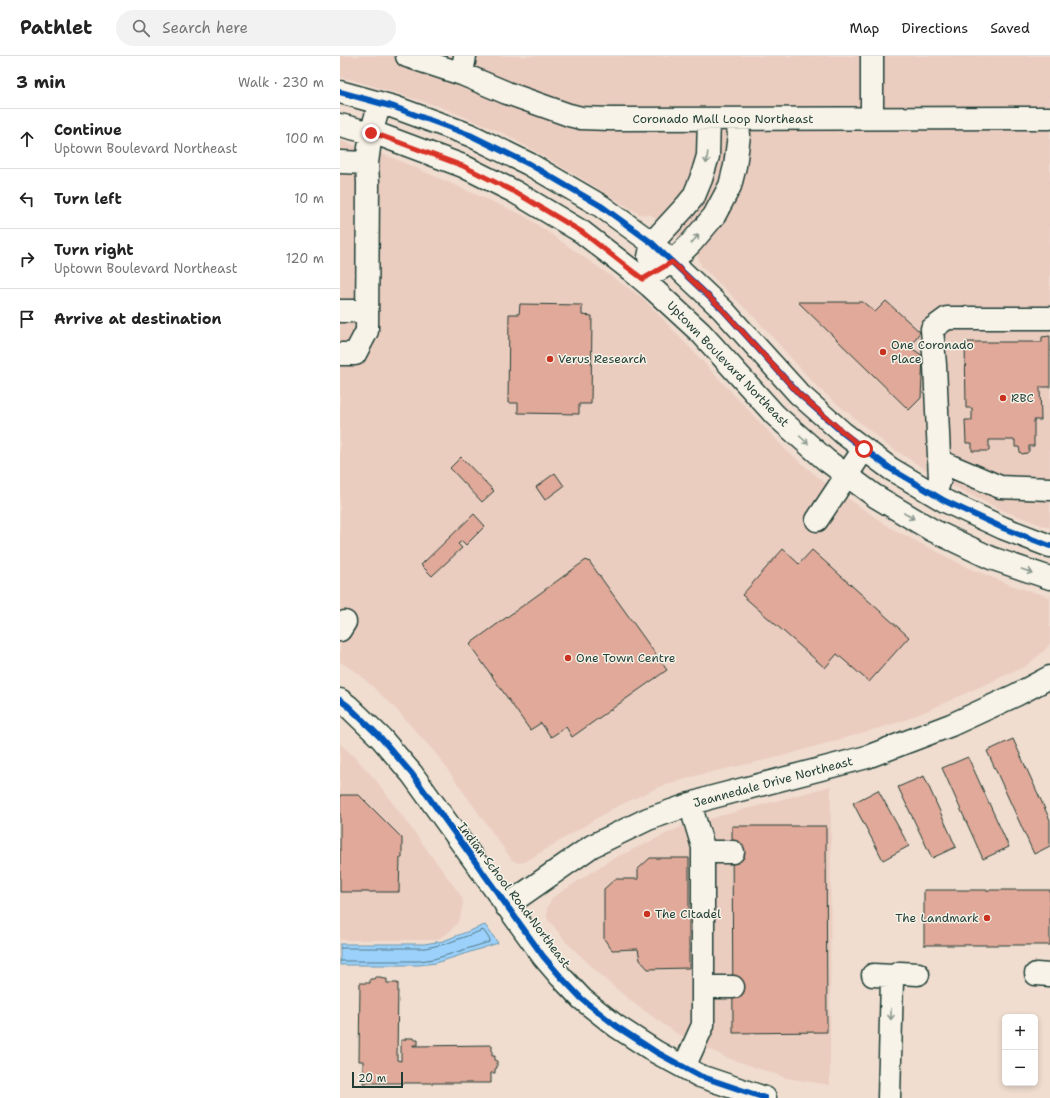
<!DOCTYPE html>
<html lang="en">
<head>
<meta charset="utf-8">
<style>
  :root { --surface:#fff; --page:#f2f2f2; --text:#222; --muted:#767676; --line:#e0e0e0 }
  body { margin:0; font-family:"Shantell Sans",sans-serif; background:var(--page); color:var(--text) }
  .controls { position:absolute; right:12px; bottom:12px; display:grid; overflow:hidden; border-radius:6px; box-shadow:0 2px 6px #0003 }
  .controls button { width:36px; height:36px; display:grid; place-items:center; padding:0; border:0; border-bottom:1px solid var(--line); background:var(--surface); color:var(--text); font:20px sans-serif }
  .scale { position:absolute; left:12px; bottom:10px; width:51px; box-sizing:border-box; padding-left:4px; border:2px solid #1f3d34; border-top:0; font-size:11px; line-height:14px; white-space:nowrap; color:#1f3d34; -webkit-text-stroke:3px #f7f3e8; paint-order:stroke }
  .stop { position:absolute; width:12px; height:12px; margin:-9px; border:3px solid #d93025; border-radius:50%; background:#fff }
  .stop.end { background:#d93025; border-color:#fff; box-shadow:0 1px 4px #0008 }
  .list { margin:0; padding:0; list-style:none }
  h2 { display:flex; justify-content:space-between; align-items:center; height:52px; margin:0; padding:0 16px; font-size:17px }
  h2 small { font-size:13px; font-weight:400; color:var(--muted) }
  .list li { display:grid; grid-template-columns:26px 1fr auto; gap:12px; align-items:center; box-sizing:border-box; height:60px; padding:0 16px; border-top:1px solid var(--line) }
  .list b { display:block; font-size:15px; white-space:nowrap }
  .list p { margin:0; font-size:13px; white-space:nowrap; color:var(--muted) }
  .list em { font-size:13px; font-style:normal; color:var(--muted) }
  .icon { flex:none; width:22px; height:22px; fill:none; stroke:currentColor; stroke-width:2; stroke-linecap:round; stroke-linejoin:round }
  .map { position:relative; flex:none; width:710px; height:1042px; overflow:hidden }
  header { display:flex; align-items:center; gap:24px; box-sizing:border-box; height:56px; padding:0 20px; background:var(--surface); border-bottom:1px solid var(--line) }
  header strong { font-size:19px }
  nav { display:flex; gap:22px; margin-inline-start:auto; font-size:14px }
  .search { width:280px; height:36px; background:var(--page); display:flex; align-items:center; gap:10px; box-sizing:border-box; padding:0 14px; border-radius:22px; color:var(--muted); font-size:15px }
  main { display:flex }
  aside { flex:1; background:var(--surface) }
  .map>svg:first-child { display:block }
  .built { fill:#ebcdc0 }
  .water { fill:#9cd1fb; stroke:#6a96ab }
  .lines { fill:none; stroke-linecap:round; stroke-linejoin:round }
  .shore { stroke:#517884; stroke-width:1 }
  .building { fill:#e0a999; stroke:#1f3d34 }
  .minor-casing { stroke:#1f3d34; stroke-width:25 }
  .minor { stroke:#f7f3e8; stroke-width:22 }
  .cycleway-casing { stroke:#f7f3e8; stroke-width:8 }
  .cycleway { stroke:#0057b8; stroke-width:6 }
  .oneway { stroke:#8b988e }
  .route { stroke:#d93025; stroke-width:5 }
  .poi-dot { fill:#c8321e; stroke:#f7f3e8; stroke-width:1.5 }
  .labels { text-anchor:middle; stroke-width:3; stroke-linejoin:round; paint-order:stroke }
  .street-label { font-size:12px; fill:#1f3d34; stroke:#f7f3e8 }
  .poi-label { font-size:12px; fill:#1f3d34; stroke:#f7f3e8; text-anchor:start }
</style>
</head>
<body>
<header>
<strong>Pathlet</strong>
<div class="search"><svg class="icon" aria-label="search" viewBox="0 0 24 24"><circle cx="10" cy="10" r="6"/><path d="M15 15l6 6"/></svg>Search here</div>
<nav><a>Map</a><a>Directions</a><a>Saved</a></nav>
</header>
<main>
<aside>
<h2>3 min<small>Walk · 230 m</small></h2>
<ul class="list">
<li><svg class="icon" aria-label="ahead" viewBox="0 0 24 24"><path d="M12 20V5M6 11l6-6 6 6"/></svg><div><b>Continue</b><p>Uptown Boulevard Northeast</p></div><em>100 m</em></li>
<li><svg class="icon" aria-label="left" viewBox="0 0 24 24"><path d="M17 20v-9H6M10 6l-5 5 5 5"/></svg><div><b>Turn left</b></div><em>10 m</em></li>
<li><svg class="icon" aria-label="right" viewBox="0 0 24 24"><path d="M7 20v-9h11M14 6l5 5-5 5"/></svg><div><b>Turn right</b><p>Uptown Boulevard Northeast</p></div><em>120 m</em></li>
<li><svg class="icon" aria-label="arrive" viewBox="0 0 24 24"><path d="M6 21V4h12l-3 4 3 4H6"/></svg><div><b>Arrive at destination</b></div></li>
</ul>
</aside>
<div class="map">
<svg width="710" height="1042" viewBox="0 0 710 1042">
  <rect width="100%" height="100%" fill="#f0ddd0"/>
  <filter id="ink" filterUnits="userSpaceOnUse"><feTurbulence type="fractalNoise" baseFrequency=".025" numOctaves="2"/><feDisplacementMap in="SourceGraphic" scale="8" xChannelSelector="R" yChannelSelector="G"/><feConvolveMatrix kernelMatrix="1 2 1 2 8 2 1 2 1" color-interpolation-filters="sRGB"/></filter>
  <g filter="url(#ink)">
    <path class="built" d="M0,0h710v472l-44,-16 -58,-28 -61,-39 -68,-56 -65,-72 -53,-51 -3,-8 -1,-8 -4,-1 -42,-34 -12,-1 -65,-40 -69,-40 -64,-27 -88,-27 -13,-3z
      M0,85l51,16 134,59 119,83 143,152 37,31 67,46 78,40 45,18 36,11v47l-6,7 -18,15 -99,45 -30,12 -118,34 -80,18 -42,13 -45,21 -87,53 -7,1 -6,-3 -75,-105 -43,-48 -35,-33 -19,-12z
      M0,688l13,11 22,24 87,118 1,6 -3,15 -5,8 -8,8 -11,6h-96z
      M491,730l-1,299 -44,-7 -61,-21 -49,-24 -40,-28 -27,-22 -43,-41 -19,-24v-10l5,-10 58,-38 73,-34z"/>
    <path class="water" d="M145,869l13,18 -62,20 -17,2h-79v-21h84l19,-3z"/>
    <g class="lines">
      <path class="shore" d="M0,892h85l20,-4 38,-14 1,1 6,9 -1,2 -55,17 -15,2h-79"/>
    </g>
    <path class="building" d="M546,245l34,31 -10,15 13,9 -2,42 -12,12 -111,-108h65l12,10z
      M180,248l62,1v10l10,1 -1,88h-12v10l-61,-1v-10h-10l1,-89h10z
      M710,280v51h-10l1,33h-7v26h-5v5l-2,2 -5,1 -2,-2 -1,-5h-4v-7h-26v11h-17v-8h-6l-1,-23h7v-12h-6l-1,-66h77v-5z
      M121,401l33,34 -12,11 -32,-34z
      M215,417l9,13 -19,14 -9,-13z
      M134,458l11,12 -19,19 -4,-4 -4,3 4,4 -30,28 -11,-11z
      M443,493l16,15 13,-14 97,87 -40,45 -32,-28 -12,14 -83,-73z
      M246,504l2,2 1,-1 78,109 -95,67 -6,-10 -15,10 -10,-14 -11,7 -60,-85 1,-1v-1z
      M673,683l37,81v26l-16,8 -47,-103z
      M628,701l41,90 -26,12 -41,-91z
      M584,720l32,71 -24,11 -34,-71z
      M538,734l31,56 -26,14 -30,-57z
      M0,739h19l43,43v20h-2l-1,34h-59z
      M392,770h94l1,206 -94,1z
      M310,802h39v110l-41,1 -8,-9 -2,-11 -26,1 -8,-11v-50l11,-10h23v-10z
      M584,834h126v55h-126z
      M35,921h6l2,2h4v4h11l-1,77 4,1v-21h4l1,-2h7l1,2h4v5h-5v1l79,-1v11h3v4l2,1v7l-2,1v4h-4v10h-128v-22h-4l1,-78h10v-4h4z"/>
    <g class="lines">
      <defs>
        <path id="minor" d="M67,0l55,18 45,19 62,22 12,3 29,1 440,-1
          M532,0v62
          M122,18l3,-18
          M0,36l54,15 76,28 59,29 72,42 51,37 71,67 76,84 44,39 21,16 27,20 54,32 58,27 47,18
          M0,69l43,11 80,30 52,26 67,40 49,38 19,16 51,47 74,82 51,45 49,36 57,34 59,28 59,20
          M0,106l27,1
          M309,201l3,-14 34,-37 8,-10 7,-17 7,-23 1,-37
          M303,223l29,-17 19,-19 23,-27 16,-30 5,-20 4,-31 -2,-16
          M0,255h27
          M0,298h15l12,-23 1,-148 -1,-20 4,-30 9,-30
          M599,405l61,26 50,2
          M595,439l5,-16 -5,-114 -3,-36 15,-11h103
          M477,464l47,-71
          M0,574l5,-8
          M0,644l8,6 33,32 31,36 131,182 18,21 21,22 34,27 40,26 44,24 65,22
          M363,796h30
          M166,850l86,-60 56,-27 61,-21 158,-41 84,-32 65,-30 34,-18
          M696,918l14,1
          M533,919l20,1 7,-3 18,1
          M363,931h30
          M344,1011l19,-42v-178l-13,-43
          M549,1042l3,-118 1,-4"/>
      </defs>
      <use href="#minor" class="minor-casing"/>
      <use href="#minor" class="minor"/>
      <defs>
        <path id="cycleway" d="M0,36l54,15 76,28 59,29 72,42 51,37 71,67 76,84 44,39 21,16 27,20 54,32 58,27 47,18
          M0,644l8,6 33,32 31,36 131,182 18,21 21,22 34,27 40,26 44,24 65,22"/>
      </defs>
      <use href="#cycleway" class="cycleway-casing"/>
      <use href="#cycleway" class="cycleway"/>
    </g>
    <defs><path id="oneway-shaft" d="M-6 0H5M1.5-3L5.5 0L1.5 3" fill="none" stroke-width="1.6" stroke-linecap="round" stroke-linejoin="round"/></defs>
    <g class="oneway">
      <use href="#oneway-shaft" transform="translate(367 102) rotate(98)"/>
      <use href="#oneway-shaft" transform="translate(355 183) rotate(-50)"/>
      <use href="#oneway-shaft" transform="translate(464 384) rotate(42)"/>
      <use href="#oneway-shaft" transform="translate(569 460) rotate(30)"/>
      <use href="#oneway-shaft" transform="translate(687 515) rotate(19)"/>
      <use href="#oneway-shaft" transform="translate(551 958) rotate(91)"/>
    </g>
  </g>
  <g class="lines" filter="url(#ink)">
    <path class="route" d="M31,77l11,3 81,30 52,26 67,40 49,38 12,9 29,-17 51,48 76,84 44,38 21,17"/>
  </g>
  <g class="poi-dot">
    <circle cx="543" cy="296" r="4"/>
    <circle cx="210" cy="303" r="4"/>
    <circle cx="663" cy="342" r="4"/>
    <circle cx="228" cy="602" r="4"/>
    <circle cx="307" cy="858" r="4"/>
    <circle cx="647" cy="862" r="4"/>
  </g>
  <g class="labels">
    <g class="street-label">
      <text x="383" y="67">Coronado Mall Loop Northeast</text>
      <text transform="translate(388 308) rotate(46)" y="4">Uptown Boulevard Northeast</text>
      <text transform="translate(433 726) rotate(-15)" y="4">Jeannedale Drive Northeast</text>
      <text transform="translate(174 839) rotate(53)" y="4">Indian School Road Northeast</text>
    </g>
    <g class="poi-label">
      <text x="551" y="293">One Coronado<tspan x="551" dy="14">Place</tspan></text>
      <text x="218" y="307">Verus Research</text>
      <text x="671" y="346">RBC</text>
      <text x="236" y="606">One Town Centre</text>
      <text x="315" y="862">The Citadel</text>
      <text x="639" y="866" text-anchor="end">The Landmark</text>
    </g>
  </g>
</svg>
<div class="controls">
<button>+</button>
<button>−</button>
</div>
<div class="scale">20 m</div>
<div class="stop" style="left:524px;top:393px"></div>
<div class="stop end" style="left:31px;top:77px"></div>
</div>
</main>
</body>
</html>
